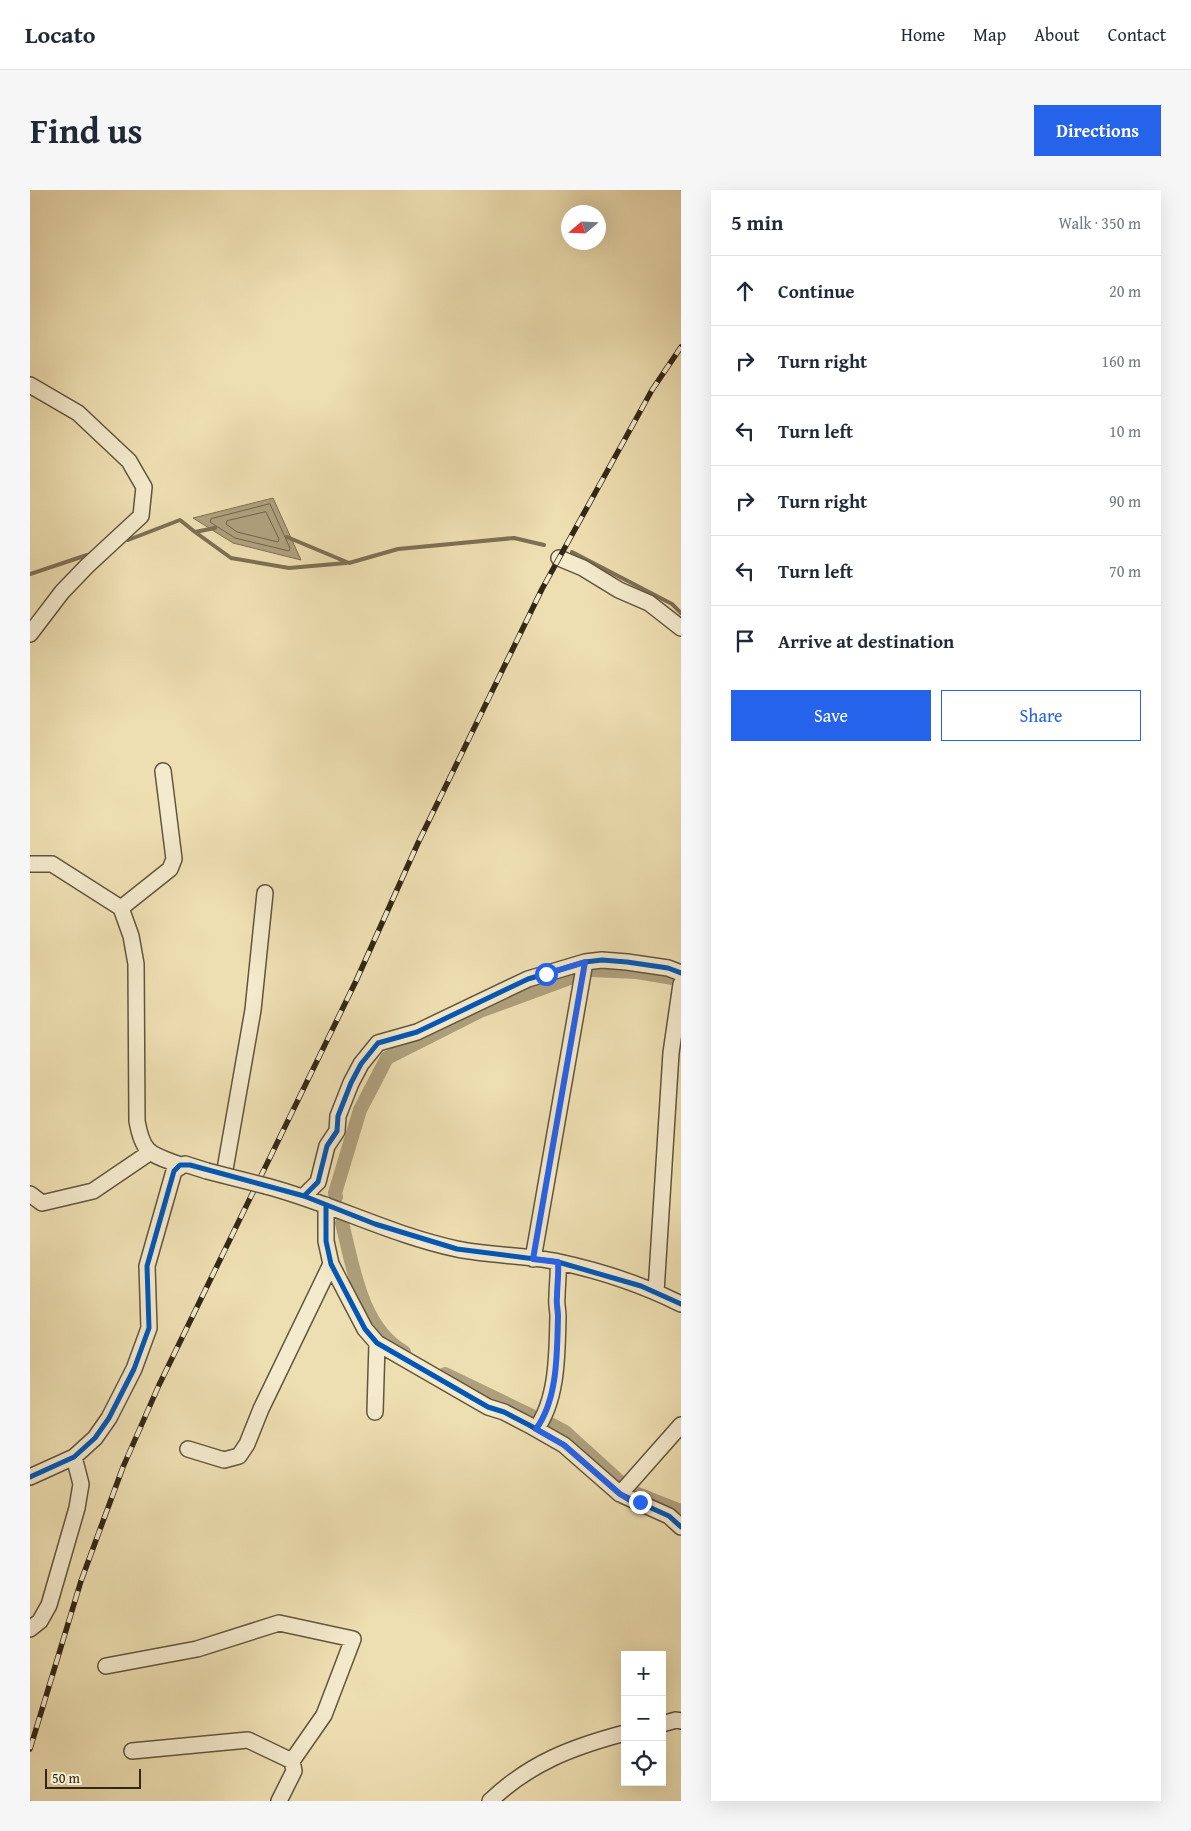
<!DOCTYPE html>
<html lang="en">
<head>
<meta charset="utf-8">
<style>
  :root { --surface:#fff; --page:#f6f6f7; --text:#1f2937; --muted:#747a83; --line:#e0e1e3; --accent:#2563eb }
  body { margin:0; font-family:"Gentium Book Plus",serif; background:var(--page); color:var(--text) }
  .controls { position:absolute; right:15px; bottom:15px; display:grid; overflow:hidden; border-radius:0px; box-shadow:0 5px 20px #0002 }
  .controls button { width:45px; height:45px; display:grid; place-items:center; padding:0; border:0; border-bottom:1px solid var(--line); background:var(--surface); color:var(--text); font:25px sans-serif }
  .compass { position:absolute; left:531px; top:15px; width:45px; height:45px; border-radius:50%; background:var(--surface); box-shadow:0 5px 20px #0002; rotate:251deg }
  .scale { position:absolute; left:15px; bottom:12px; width:96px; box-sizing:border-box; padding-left:5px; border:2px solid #342716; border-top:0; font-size:14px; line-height:18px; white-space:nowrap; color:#342716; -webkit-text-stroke:4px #f4eacd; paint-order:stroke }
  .stop { position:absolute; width:15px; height:15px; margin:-11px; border:4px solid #2563eb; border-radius:50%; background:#fff }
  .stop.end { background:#2563eb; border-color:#fff; box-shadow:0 1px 5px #0008 }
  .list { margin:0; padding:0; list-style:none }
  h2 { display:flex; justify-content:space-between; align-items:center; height:65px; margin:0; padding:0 20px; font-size:21px }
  h2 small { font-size:16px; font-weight:400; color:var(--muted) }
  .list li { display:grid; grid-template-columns:32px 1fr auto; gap:15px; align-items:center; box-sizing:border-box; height:70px; padding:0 20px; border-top:1px solid var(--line) }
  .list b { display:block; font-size:19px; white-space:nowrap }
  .list em { font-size:16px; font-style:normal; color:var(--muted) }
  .actions { display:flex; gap:10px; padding:15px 20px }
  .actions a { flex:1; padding:11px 0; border:1px solid var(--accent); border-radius:0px; text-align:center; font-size:18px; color:var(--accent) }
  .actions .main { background:var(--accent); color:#fff }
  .icon { flex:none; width:28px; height:28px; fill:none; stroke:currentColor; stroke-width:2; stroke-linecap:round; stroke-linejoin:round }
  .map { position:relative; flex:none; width:651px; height:1611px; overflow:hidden; border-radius:0px }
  header { display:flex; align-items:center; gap:30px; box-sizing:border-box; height:70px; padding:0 25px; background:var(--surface); border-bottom:1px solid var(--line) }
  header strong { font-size:24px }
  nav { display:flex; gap:28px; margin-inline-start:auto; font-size:18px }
  .intro { display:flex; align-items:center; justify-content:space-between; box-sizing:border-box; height:120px; padding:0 30px }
  h1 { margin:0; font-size:35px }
  .button { padding:12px 22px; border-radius:0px; background:var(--accent); color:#fff; font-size:18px; font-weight:700 }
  main { display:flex; gap:30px; padding:0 30px }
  aside { flex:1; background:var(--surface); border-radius:0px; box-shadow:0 5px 20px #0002 }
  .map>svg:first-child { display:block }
  .water { fill:#afa07d; stroke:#7e7054 }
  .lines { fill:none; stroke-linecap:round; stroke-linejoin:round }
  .shore { stroke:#72644a; stroke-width:1 }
  .stream { stroke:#7e7054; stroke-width:4 }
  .canal { stroke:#afa07d; stroke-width:14 }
  .minor-casing { stroke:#62553d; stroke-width:18 }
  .minor { stroke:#f4eacd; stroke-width:15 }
  .rail-casing { stroke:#342716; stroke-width:5.5 }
  .rail { stroke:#f4eacd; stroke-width:4; stroke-dasharray:11; stroke-linecap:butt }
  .minor-bridge-casing { stroke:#62553d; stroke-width:18; stroke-linecap:butt }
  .minor-bridge { stroke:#f4eacd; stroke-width:15 }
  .cycleway-casing { stroke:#f4eacd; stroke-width:8 }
  .cycleway { stroke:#0057b8; stroke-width:5 }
  .route { stroke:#2563eb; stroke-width:6 }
</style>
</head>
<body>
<header>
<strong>Locato</strong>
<nav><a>Home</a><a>Map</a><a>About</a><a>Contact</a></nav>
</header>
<div class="intro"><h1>Find us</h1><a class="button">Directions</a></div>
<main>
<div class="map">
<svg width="651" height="1611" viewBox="0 0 651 1611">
  <rect width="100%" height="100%" fill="#eedfb2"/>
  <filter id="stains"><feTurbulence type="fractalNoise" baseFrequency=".004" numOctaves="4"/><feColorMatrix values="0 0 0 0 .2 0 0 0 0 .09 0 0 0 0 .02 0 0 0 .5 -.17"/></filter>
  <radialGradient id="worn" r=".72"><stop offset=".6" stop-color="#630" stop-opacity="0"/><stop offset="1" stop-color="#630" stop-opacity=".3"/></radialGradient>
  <path class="water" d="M243,308l28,62 -68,-17 -40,-25z"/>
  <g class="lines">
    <path class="shore" d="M240,314l20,44 -1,3 -54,-13 -25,-16 1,-3z
      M236,322l13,27 -1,3 -41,-10 -11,-8 1,-3z"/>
    <path class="stream" d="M165,342l36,26 58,10 57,-5
      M257,347l62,26 49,-14 116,-11 30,7
      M98,350l52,-20 15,12 20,-4
      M542,362l100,52 9,9
      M0,384l57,-19"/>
    <path class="canal" d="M562,780l45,2 36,6
      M306,1007l-1,-4 25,-83 27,-52 93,-47 90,-33
      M312,1033c11,43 19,105 62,129
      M415,1184l87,42
      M522,1235l13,7 55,50
      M605,1303l43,17 3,4"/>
    <defs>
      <path id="minor" d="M0,195l48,28 51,48 15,26 -3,29 -54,50 -25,26 -32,42
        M529,368l24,10 36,22 30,13 32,25
        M0,674h22l69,44 10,28 5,28 1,157c6,34 14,33 43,44
        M91,718l49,-39 4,-10 -11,-88
        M194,985l29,-165 12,-117
        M236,996c65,17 125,49 191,63 34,7 69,6 102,13 42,9 84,23 122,42
        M0,1004l12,9 51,-12 56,-38
        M274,1006l14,-14 9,-36 10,-15 1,-15 13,-33 10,-19 17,-21 39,-11 111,-53 57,-17 17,-2 25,2 41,6 13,5
        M296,1015v36l5,23 34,65 12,14 111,64 16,5 25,13 35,20 56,49 49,22 12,11
        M503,1069l52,-297
        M626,1102l15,-239 10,-69
        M345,1222l2,-69
        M506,1239c22,-30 21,-77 22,-113 0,-6 -2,-13 -1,-19 0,-12 2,-23 1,-35
        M158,1259l36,11 15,-4 8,-12 14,-35 70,-145
        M0,1287l44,-20 21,-19 14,-20 25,-49 15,-41 -2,-62 27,-95 11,-7 22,7
        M590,1304l61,-69
        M0,1439l10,-8 9,-16 28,-97 4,-24 -7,-27
        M76,1476l91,-17 82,-26 74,16 -29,76 -32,46
        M632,1534l14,-4 5,1
        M102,1561l116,-11 44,21 2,10 -15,30
        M460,1611c40,-38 82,-54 135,-68"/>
    </defs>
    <use href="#minor" class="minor-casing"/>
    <use href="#minor" class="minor"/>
    <defs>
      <path id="rail" d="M0,1559l51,-168 42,-114 36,-82 197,-404 62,-138 124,-254 110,-199 29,-43"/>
    </defs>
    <use href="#rail" class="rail-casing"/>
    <use href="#rail" class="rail"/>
    <defs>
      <path id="minor-bridge" d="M177,981l59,15"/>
    </defs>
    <use href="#minor-bridge" class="minor-bridge-casing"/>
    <use href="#minor-bridge" class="minor-bridge"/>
    <defs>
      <path id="cycleway" d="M274,1006l14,-14 9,-36 10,-15 1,-15 13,-33 10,-19 17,-21 39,-11 111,-53 57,-17 17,-2 25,2 41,6 13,5
        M296,1015v36l5,23 34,65 12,14 111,64 16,5 25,13 35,20 56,49 49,22 12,11
        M0,1287l44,-20 21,-19 14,-20 25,-49 15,-41 -2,-62 27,-95 6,-6h10l114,31 71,28 82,25 101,13 83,24 40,18"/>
    </defs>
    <use href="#cycleway" class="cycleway-casing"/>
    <use href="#cycleway" class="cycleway"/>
  </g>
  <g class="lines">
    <path class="route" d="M516,784l39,-12 -52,297 25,3c1,12 -1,23 -1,35 -1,6 1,13 1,19 -1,36 0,83 -22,113l28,16 56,49 10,6 10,2"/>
  </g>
  <rect width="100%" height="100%" filter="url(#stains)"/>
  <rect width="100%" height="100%" fill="url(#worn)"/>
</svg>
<div class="controls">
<button>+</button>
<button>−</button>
<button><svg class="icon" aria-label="locate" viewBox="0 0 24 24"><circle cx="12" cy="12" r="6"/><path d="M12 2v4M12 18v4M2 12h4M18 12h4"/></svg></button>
</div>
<svg class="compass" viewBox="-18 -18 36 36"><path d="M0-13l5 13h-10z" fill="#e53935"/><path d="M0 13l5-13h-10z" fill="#747a83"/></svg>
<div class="scale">50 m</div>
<div class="stop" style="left:516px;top:784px"></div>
<div class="stop end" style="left:610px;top:1312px"></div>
</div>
<aside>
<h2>5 min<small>Walk · 350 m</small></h2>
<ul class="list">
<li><svg class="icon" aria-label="ahead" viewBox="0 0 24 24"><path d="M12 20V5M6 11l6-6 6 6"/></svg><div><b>Continue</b></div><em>20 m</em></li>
<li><svg class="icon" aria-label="right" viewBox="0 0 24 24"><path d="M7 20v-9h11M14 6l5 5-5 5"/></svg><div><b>Turn right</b></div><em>160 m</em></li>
<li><svg class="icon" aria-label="left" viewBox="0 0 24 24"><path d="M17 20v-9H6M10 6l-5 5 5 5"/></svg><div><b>Turn left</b></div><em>10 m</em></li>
<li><svg class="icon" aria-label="right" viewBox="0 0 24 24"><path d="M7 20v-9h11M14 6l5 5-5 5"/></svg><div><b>Turn right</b></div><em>90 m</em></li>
<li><svg class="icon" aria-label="left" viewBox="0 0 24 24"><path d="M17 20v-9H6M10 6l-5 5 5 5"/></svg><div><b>Turn left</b></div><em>70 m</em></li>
<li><svg class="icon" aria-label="arrive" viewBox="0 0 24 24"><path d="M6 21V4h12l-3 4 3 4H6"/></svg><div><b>Arrive at destination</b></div></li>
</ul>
<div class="actions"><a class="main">Save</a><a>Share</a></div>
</aside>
</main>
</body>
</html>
